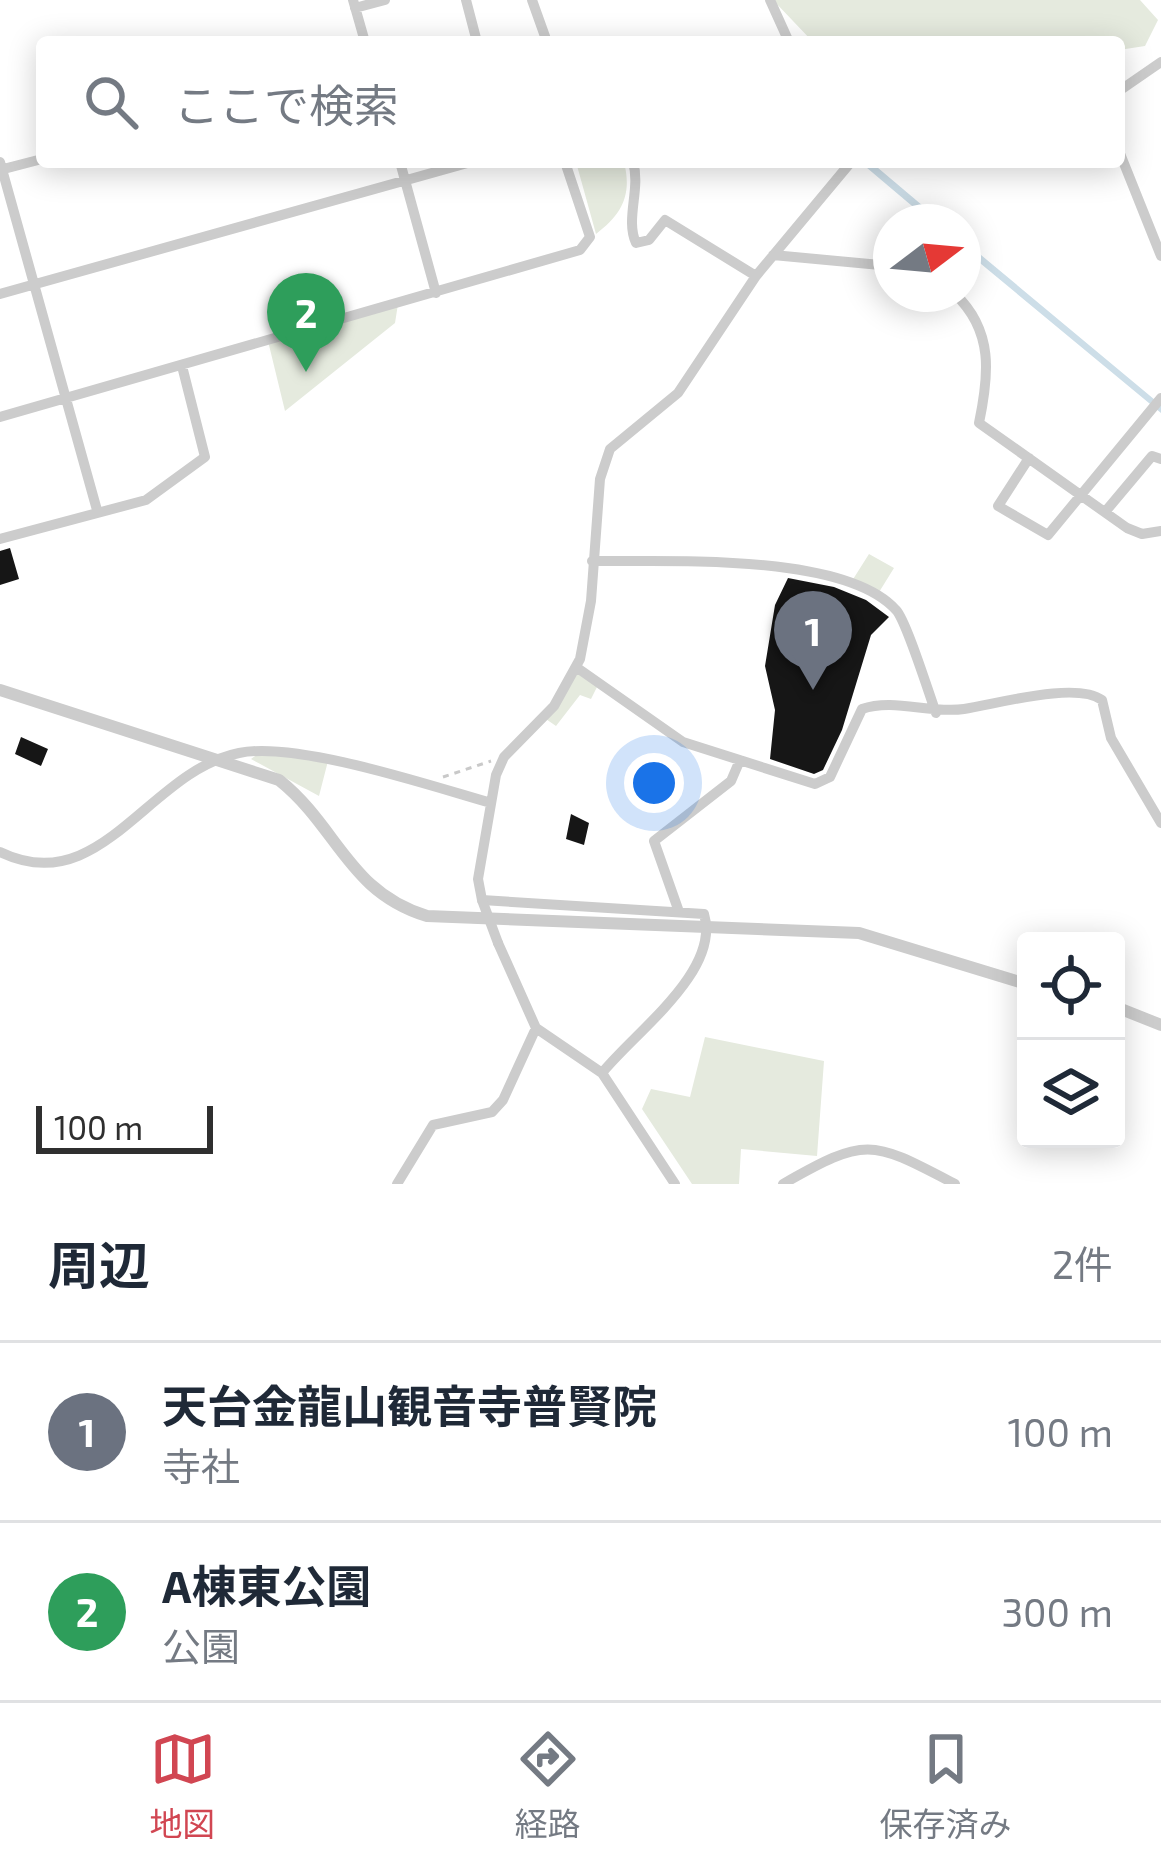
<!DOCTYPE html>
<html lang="ja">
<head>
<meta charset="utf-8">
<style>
  :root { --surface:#fff; --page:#f2f2f3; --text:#1f2937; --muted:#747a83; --line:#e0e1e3; --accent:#d14652 }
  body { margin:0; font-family:"Exo 2","Noto Sans JP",sans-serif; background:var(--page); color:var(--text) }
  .controls { position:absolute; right:36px; bottom:36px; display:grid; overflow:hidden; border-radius:12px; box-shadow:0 6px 30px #0003 }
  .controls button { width:108px; height:108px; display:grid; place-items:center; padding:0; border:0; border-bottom:3px solid var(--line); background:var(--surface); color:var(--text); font:60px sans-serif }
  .compass { position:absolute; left:873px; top:204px; width:108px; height:108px; border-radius:50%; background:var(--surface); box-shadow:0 6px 30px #0003; rotate:74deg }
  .scale { position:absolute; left:36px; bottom:30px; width:177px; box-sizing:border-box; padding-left:12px; border:6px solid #2f2f2f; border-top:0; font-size:33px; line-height:42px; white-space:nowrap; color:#2f2f2f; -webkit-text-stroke:9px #fff; paint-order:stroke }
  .you { position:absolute; left:654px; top:783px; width:42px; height:42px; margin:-30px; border:9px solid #fff; border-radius:50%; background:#1a73e8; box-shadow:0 0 0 18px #1a73e833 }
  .badge { display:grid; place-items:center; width:78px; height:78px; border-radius:50%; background:var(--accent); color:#fff; font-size:39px; font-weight:700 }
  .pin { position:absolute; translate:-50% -99px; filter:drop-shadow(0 3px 6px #0008) }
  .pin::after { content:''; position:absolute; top:63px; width:42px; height:36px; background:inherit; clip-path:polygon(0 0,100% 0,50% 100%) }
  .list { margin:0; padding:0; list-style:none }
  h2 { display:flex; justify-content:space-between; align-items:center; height:156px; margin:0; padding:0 48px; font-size:51px }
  h2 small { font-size:39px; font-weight:400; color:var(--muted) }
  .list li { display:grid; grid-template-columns:78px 1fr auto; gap:36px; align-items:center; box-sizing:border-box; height:180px; padding:0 48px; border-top:3px solid var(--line) }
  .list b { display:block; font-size:45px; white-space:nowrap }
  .list p { margin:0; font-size:39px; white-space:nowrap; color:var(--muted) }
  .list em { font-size:39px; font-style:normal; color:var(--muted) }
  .icon { flex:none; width:66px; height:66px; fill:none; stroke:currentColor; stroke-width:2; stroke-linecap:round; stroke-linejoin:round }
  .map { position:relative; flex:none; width:1161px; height:1184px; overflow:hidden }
  .search { position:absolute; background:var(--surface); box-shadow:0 6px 30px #0003; left:36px; right:36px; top:36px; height:132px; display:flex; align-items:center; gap:30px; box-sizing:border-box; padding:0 42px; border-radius:12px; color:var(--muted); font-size:45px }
  .sheet { height:516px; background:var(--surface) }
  nav { display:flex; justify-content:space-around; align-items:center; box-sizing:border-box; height:168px; border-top:3px solid var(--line); background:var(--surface); font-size:33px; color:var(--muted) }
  nav a { display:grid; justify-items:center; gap:6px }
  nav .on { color:var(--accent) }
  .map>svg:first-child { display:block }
  .green { fill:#e5eade }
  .water { fill:#cddee8 }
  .building { fill:#161616 }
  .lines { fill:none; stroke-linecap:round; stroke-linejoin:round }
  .path { stroke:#c9c9c9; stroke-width:3; stroke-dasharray:6 6; stroke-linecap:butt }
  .minor { stroke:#ccc; stroke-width:10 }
  .tertiary { stroke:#ccc; stroke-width:12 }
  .minor-bridge { stroke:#ccc; stroke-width:10 }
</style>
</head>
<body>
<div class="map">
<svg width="1161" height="1184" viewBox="0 0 1161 1184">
  <rect width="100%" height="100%" fill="#fff"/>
  <path class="green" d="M773,0h367l18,20 -13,26 -26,4v-8h-306z
    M576,162h48c8,32 -1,52 -28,72z
    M398,304l-3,19 -110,88 -17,-70z
    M869,554l25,14 -18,29 -26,-13z
    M576,667l23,16 -8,16 -11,-4 -24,31 -13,-9z
    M259,753l69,8 -9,35 -68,-37z
    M705,1037l119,24 -7,95 -76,-7 -2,35h-47l-50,-75 9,-20 39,8z"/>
  <path class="water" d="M860,162h11l71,60h-11z
    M963,240l198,165v8l-198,-164z"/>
  <path class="building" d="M10,548l9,31 -19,6v-34z
    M788,578l46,9 32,13 23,17 -18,18 -29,95 -19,40 -9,4 -44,-15 5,-49 -10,-44 10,-61z
    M21,737l27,12 -7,17 -26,-12z
    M571,814l18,9 -5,22 -18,-6z"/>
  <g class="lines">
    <path class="path" d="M443,777l48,-16"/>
    <path class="minor" d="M353,0l12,42
      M466,0l11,42
      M532,0l15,42
      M770,0l19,42
      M355,8l30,-8
      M1119,91l42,-29
      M1119,151l42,105
      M0,162l97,348
      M400,162l36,131
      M633,162c8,27 -8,57 3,81l13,-3 16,-20 91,56
      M0,170l42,-11
      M773,255l118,11
      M0,294l471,-132
      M955,294c39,37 34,81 24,129l148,105 15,6 19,-3
      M0,417l580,-167 10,-13 -25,-75
      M1029,458l-31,48 50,29 113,-137
      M1105,512l47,-56 9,3
      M0,539l146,-39 59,-43 -23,-91
      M592,561c74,1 252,-9 304,49 10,10 33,84 40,103
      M576,667l107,75 132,42 15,-7 32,-68c32,-11 68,5 102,0 33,-5 112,-28 138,-9l9,38 50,85
      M0,852c101,49 148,-81 239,-99 58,-12 192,33 252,50
      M678,909l-24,-68 77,-60 9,-21
      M498,943l38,85 66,45 73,111
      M602,1073c34,-42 119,-102 102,-159l-222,-14 -4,-21 18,-104 8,-18 50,-51 26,-47 11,-58 9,-122 10,-30 68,-56 78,-117 95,-114
      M397,1184l36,-59 59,-13 11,-12 33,-72
      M783,1184c84,-48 88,-44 172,0"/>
    <path class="tertiary" d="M0,690l279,90c59,47 69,112 148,136l432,17 167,51
      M1116,1007l45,18"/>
    <path class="minor-bridge" d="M482,900l16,43"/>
  </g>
</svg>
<div class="controls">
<button><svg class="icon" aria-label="locate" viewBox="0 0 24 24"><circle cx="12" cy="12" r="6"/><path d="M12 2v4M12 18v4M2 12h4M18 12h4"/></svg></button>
<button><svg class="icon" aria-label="layers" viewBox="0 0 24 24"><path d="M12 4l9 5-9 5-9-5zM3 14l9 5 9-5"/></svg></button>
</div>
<svg class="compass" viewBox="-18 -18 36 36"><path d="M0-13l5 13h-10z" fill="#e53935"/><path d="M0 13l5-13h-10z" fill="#747a83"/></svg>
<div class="scale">100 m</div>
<div class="you"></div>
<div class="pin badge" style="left:813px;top:690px;background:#6b7280">1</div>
<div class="pin badge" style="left:306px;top:372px;background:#2e9e5b">2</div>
<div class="search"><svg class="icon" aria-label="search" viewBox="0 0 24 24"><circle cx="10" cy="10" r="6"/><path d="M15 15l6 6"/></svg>ここで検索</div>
</div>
<section class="sheet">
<h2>周辺<small>2件</small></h2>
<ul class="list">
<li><span class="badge" style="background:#6b7280">1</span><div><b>天台金龍山観音寺普賢院</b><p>寺社</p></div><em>100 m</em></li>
<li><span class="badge" style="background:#2e9e5b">2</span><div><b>A棟東公園</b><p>公園</p></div><em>300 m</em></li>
</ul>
</section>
<nav>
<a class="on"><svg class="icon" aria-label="map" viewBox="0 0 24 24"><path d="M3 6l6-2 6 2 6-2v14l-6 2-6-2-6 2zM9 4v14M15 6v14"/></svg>地図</a>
<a><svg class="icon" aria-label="directions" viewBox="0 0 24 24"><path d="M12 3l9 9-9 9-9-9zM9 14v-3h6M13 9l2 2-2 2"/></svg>経路</a>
<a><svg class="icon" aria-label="saved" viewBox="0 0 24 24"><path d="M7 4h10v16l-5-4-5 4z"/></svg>保存済み</a>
</nav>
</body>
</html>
